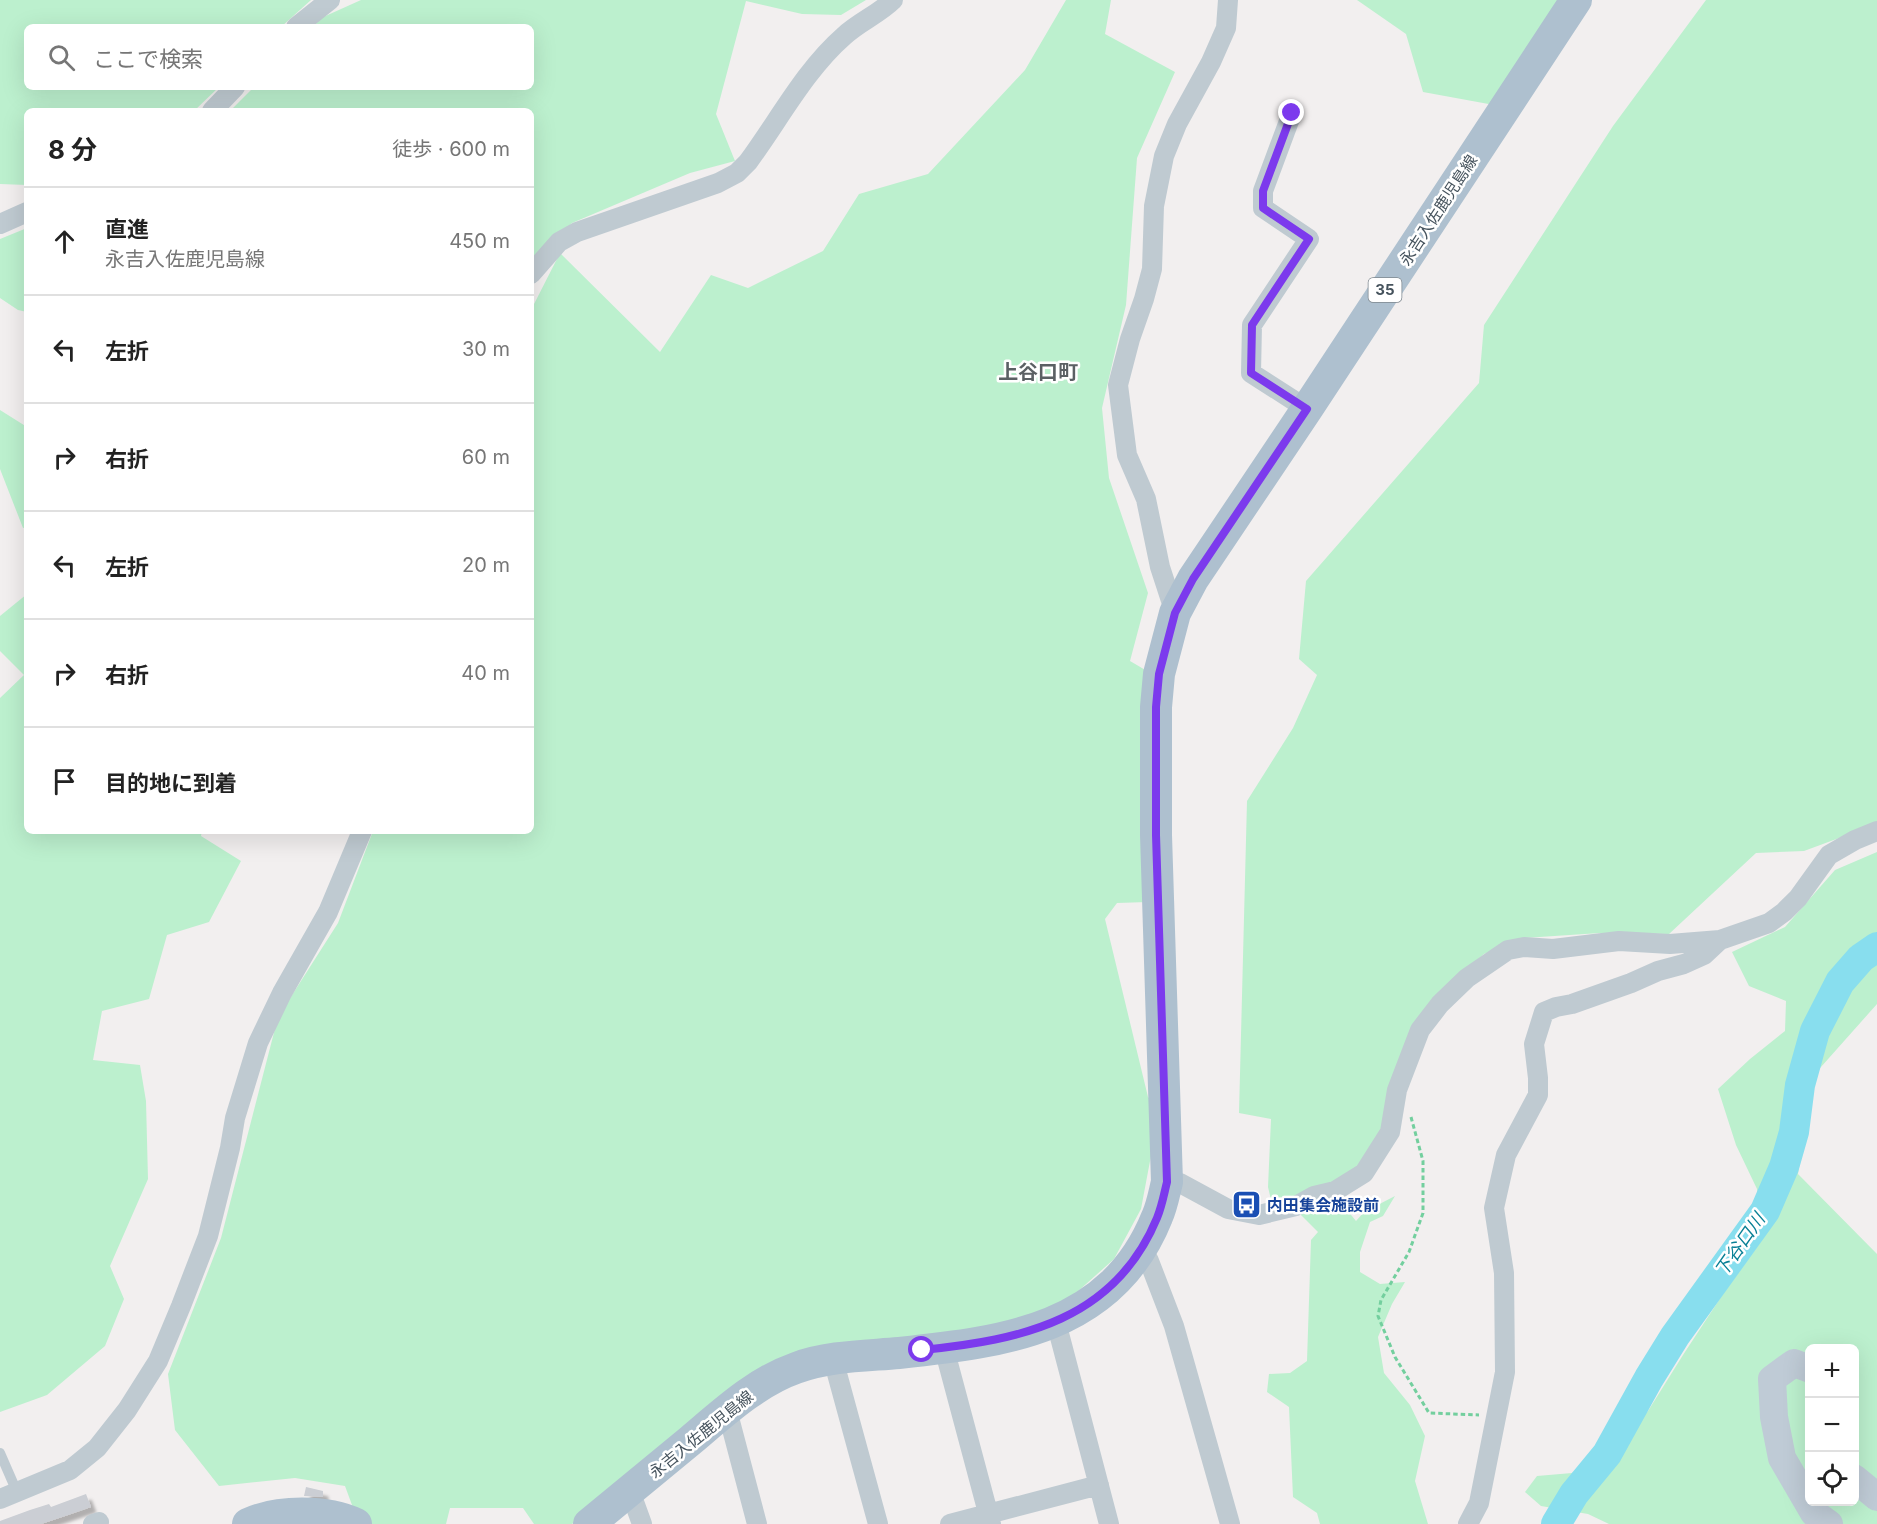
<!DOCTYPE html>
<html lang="ja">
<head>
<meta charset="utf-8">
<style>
  :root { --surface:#fff; --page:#f6f6f6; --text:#222; --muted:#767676; --line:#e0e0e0 }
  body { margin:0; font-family:Inter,"Noto Sans JP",sans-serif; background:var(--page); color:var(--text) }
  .controls { position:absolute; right:18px; bottom:18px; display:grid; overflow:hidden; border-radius:9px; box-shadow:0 6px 24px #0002 }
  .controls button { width:54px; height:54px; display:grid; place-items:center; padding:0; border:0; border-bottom:2px solid var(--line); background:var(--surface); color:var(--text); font:30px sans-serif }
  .stop { position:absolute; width:18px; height:18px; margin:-14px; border:4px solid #7c3aed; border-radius:50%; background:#fff }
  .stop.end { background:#7c3aed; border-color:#fff; box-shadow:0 2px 6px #0008 }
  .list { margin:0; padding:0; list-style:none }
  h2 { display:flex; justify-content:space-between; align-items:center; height:78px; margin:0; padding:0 24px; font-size:26px }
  h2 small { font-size:20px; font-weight:400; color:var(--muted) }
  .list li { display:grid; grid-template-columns:39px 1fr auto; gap:18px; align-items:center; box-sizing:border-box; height:108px; padding:0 24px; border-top:2px solid var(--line) }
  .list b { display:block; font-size:22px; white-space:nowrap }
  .list p { margin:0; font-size:20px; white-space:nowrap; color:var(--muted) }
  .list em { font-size:20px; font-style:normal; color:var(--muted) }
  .icon { flex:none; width:33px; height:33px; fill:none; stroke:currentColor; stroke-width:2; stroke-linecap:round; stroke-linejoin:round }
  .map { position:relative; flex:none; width:1877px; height:1524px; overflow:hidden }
  .search { position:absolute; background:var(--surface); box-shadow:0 6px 24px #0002; left:24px; top:24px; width:510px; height:66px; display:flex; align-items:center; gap:15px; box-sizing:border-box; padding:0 21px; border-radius:9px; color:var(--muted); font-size:22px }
  .panel { position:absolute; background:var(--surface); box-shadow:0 6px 24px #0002; left:24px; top:108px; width:510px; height:726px; border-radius:9px }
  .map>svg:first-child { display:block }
  .green { fill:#bcf0ce; fill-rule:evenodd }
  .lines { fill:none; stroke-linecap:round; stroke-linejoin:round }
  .river { stroke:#88deee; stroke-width:30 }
  .building { fill:#cbced4; filter:url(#shadow) }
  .path { stroke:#73cf9e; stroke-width:3; stroke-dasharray:4.5 3; stroke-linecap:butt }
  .lane { stroke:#bfcad1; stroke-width:10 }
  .street { stroke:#bfcad1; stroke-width:20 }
  .secondary { stroke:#bfcbd6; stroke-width:28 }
  .primary { stroke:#aec0cf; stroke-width:32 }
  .route { stroke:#7c3aed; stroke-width:8 }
  .labels { text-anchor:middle; stroke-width:5; stroke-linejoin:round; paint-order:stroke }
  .shield { fill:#fff; stroke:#7e878e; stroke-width:1.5 }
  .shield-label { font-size:15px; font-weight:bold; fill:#46535d }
  .street-label { font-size:16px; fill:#46535d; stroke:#fff }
  .transit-label { font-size:16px; font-weight:bold; fill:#164399; stroke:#fff; text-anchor:start }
  .water-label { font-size:18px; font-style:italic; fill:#098096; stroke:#fff }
  .quarter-label { font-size:20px; font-weight:bold; fill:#5b6064; stroke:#fff }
</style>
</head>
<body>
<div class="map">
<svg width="1877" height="1524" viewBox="0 0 1877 1524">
  <defs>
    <filter id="shadow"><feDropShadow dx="5.5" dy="5.5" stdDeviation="1.5" flood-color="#0004"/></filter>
  </defs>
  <rect width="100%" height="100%" fill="#f2efef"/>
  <path class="green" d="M0,0h311l-30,27h-254v60h192l-25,24h-167v74l-27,-1z
    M361,0h505l-25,15 -39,-1 -56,-13 -30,113 19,47 -45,12 -118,50 -41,38v-150h-301l24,-24h277v-60h-218l8,-9z
    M1066,0h45l-6,34 70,38 -38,86 -11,147 -24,103 7,70 39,115 -18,68 17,10 1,231 -31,1 -12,16 43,178 12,11 -19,101 -27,50 -47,42 -44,23 -227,33 -224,167h-38l-11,-16h-73l-4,16h-87l-14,-38 -50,-8 -76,8 -44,-56 -7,-56 53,-136 57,-221 60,-94 35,-92h158v-521l29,-57 100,99 51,-77 37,13 75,-37 36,-57 69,-20 97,-104z
    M1357,0h208l-71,105 -71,-13 -17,-58z
    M1706,0h171v824l-73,27 -48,2 -87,81 -69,-1 -77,5 -39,16 -53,47 -48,130 -26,37 -25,17 -38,13 -22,6 -4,-17 3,-68 -32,-6 8,-312 46,-73 24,-53 -18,-16 7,-78 173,-198 5,-58 129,-199z
    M27,228v84l-9,-2 -18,-12v-59z
    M0,410l27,17v100l-4,1 -23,-59z
    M27,594v237h175l-1,5 40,25 -32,61 -42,13 -18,64 -47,12 -9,49 47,5 6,36 2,78 -38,87 14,33 -19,47 -58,49 -47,17v-714l24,-23 -24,-24v-35z
    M1877,852v152l-64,72 -15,98 79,80v270h-268l-21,-10 -47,-8 -16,-14 12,-16 35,-3 76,-62 35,-56 40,-61 39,-54 -5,-51 -21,-44 -18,-56 32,-30 35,-28 1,-30 -37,-15 -17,-34 53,-25 50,-57zM1810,1348h44v154h-44z
    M1395,1196l-12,20 -13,6 -10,30v20l20,12 25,-2 -13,22 -14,33 6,36 26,32 15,31 -10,45 13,43h-108l-3,-11 -24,-16 -4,-90 -22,-15 2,-18 21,-1 17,-12 4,-121 7,-8 -20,-20 30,-14 15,7 13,16 8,-9z"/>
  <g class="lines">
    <path class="river" d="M1556,1524l18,-30 33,-40 42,-76 26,-42 90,-125 19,-44 10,-35 6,-47 15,-54 25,-49 21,-24 16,-11"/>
  </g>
  <path class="building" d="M306,1487l17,4v6l-19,-1z
    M86,1494l5,13 -26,9 -24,8h-41v-3l30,-11 19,-6 2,3z"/>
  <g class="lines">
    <path class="path" d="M1411,1117l12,44v52l-14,39 -28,48 -3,16 17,41 34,56 50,2"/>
    <path class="lane" d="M0,1453l17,39"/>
    <path class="street" d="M296,27l34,-27
      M212,111l23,-24
      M1292,113l-29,78v17l46,31 -57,86 -1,48 56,36
      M0,224l27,-12
      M531,274l28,-32 18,-10 141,-49 19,-10 11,-11c31,-42 57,-92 96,-126 15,-14 35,-22 49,-36
      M1175,613l-15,-46 -14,-68 -19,-44 -9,-70 12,-46 14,-40 8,-30 2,-63 10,-50 13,-32 34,-62 15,-34 2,-28
      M1167,1182l13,1 48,26 31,6 37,-9 18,-10 21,-5 29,-18 26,-41 7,-42 23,-60 20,-26 27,-26 41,-28 16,-3 29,2 66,-8 51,3 50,-4 49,-17 15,-11 14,-14 31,-43 26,-15 22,-9
      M1142,1248l7,13 25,65 56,198
      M1056,1322l53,202
      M944,1348l47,176
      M833,1359l45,165
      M727,1410l30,114
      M630,1491l12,33
      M0,1499l70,-29 27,-22 30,-38 31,-49 23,-55 27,-70 22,-88 5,-30 23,-75 24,-50 46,-81 34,-81
      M93,1524l6,-2
      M950,1524l149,-39
      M1468,1524l11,-21 26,-131 -1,-99 -10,-65 12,-53 32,-60v-17l-4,-34 10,-32 12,-5 16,-3 59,-21 27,-12 26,-7 20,-9 16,-15"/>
    <path class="secondary" d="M1810,1369l-16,-6 -22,16 2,38 8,41 32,55 15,11
      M1854,1478l23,19"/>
    <path class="primary" d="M248,1524c29,-14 79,-14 108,0
      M589,1524c34,-28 68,-56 102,-84 32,-27 65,-58 105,-72 32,-12 69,-12 103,-15 106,-11 213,-24 258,-136 5,-11 7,-23 10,-35l-11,-347v-128l3,-33 16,-61 18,-34 114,-170 269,-409"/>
  </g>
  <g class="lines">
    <path class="route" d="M922,1350c100,-10 193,-30 235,-132 5,-12 7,-24 10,-36l-11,-347v-128l3,-33 16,-61 18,-34 114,-170 -56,-36 1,-48 57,-86 -46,-31v-17l29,-78"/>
  </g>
  <defs>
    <symbol id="bus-square" viewBox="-11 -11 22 22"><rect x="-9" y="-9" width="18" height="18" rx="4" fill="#1a4fb4" stroke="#fff"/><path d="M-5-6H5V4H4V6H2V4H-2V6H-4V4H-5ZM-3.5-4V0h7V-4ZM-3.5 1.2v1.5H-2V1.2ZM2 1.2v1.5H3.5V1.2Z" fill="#fff"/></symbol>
  </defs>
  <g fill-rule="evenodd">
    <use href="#bus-square" x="1230" y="1188" width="33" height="33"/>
  </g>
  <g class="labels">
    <rect class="shield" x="1368.5" y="278" width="33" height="24" rx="4.5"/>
    <g class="shield-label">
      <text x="1385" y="295">35</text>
    </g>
    <g class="street-label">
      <text transform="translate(1438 210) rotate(-57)" y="6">永吉入佐鹿児島線</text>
      <text transform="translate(701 1434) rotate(-39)" y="6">永吉入佐鹿児島線</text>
    </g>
    <g class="transit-label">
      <text x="1267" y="1211">内田集会施設前</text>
    </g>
    <g class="water-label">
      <text transform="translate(1740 1245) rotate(-55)" y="6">下谷口川</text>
    </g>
    <g class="quarter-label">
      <text x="1038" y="379">上谷口町</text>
    </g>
  </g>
</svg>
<div class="controls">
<button>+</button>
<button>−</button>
<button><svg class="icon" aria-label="locate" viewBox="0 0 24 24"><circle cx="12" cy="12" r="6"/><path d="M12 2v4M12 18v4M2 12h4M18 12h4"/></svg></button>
</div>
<div class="stop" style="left:922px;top:1350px"></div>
<div class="stop end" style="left:1292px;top:113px"></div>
<div class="search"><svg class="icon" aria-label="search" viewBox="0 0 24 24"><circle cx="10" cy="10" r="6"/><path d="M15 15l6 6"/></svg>ここで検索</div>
<section class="panel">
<h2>8 分<small>徒歩 · 600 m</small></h2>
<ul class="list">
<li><svg class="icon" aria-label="ahead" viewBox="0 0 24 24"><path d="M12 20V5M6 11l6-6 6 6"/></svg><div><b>直進</b><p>永吉入佐鹿児島線</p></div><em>450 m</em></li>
<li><svg class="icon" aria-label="left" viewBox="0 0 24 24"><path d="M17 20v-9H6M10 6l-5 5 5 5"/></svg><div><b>左折</b></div><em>30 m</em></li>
<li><svg class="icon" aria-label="right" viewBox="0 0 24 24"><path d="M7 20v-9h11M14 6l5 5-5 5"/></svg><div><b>右折</b></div><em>60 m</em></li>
<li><svg class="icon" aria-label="left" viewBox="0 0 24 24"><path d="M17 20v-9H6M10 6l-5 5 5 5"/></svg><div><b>左折</b></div><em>20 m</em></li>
<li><svg class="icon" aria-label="right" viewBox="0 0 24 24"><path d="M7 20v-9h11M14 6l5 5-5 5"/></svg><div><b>右折</b></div><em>40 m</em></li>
<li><svg class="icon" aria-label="arrive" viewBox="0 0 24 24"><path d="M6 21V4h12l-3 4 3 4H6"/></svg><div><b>目的地に到着</b></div></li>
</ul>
</section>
</div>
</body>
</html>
